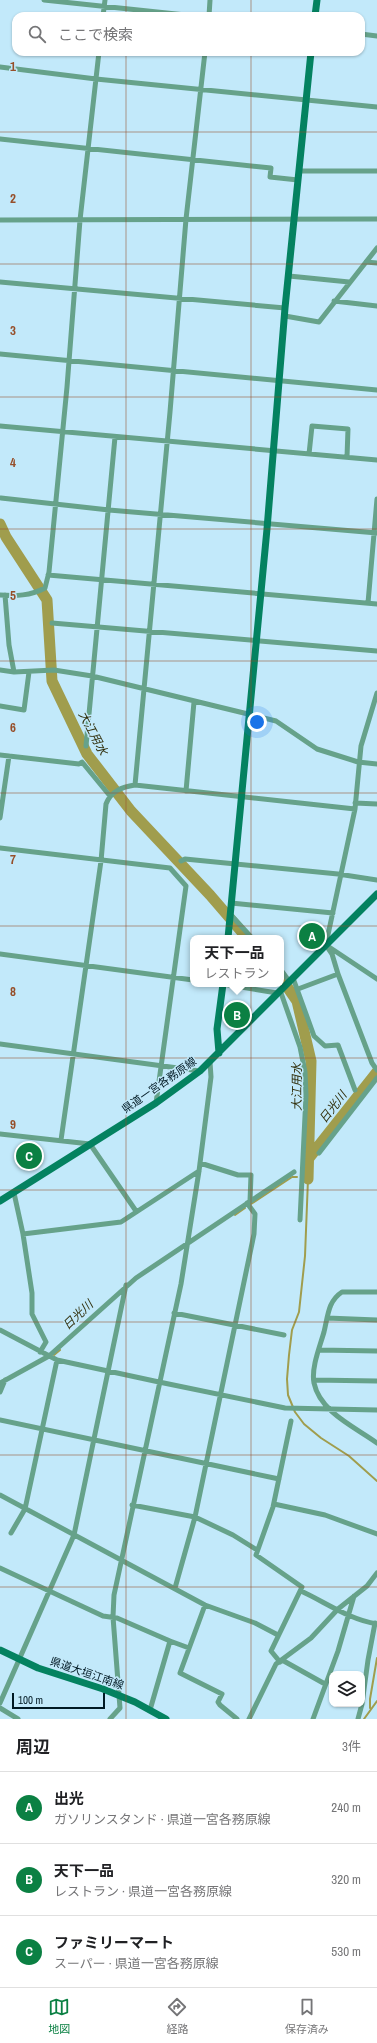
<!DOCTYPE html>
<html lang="ja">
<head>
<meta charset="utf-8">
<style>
  :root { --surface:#fff; --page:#f2f2f2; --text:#202124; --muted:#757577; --line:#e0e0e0; --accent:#0b8043 }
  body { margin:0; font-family:"Archivo Narrow","Noto Sans JP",sans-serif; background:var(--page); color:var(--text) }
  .controls { position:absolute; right:12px; bottom:12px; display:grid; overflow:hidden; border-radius:8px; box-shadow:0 1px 3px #0004 }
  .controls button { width:36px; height:36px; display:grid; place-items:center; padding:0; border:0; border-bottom:1px solid var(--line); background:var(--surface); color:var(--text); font:20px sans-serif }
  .scale { position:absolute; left:12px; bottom:10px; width:93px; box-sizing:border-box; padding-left:4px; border:2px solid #001923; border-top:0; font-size:11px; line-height:14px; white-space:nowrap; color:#001923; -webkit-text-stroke:3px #c2e9fa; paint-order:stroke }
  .you { position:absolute; left:257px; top:722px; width:14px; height:14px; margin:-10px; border:3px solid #fff; border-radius:50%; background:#1a73e8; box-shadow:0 0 0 6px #1a73e833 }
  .badge { display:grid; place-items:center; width:26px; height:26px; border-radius:50%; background:var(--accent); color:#fff; font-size:13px; font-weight:700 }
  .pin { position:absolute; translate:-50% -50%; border:2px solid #fff; box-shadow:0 1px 4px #0006 }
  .popup { position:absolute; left:190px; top:935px; width:94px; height:52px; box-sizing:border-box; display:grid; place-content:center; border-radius:8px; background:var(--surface); filter:drop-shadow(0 1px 3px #0005); font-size:13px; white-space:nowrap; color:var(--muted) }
  .popup b { font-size:15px; color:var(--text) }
  .popup::after { content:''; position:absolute; left:50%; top:100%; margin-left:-8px; border:8px solid transparent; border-top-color:var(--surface) }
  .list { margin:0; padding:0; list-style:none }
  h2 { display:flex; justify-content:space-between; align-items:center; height:52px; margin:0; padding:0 16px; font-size:17px }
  h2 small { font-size:13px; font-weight:400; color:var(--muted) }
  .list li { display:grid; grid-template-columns:26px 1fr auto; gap:12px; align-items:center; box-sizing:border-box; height:72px; padding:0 16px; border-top:1px solid var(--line) }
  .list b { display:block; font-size:15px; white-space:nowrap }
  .list p { margin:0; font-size:13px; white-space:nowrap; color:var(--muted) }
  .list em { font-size:13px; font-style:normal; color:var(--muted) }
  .icon { flex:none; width:22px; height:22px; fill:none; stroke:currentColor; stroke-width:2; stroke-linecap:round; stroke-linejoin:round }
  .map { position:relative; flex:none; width:377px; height:1719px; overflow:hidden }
  .search { position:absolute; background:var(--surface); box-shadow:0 1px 3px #0004; left:12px; right:12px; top:12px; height:44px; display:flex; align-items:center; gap:10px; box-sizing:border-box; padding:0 14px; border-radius:12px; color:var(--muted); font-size:15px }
  .sheet { height:268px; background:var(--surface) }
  nav { display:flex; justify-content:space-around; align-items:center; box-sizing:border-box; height:56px; border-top:1px solid var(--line); background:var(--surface); font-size:11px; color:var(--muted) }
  nav a { display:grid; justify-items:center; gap:2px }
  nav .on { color:var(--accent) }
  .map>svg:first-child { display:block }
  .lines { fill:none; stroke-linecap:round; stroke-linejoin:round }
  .stream { stroke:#a09d4d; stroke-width:2 }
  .river { stroke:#a09d4d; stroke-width:11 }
  .street { stroke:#66a28a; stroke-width:5 }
  .secondary { stroke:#048260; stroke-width:7 }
  .grid { fill:none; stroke:#964f2a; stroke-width:1; stroke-opacity:0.55 }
  .labels { text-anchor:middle; stroke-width:3; stroke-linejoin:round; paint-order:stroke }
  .street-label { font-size:11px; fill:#001923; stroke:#c2e9fa }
  .water-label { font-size:12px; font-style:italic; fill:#312f0c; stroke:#c2e9fa }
  .grid-label { font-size:13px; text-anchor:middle; font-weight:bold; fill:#964f2a; stroke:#c2e9fa; stroke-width:3; stroke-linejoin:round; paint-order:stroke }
</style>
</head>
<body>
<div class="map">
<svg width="377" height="1719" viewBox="0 0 377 1719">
  <rect width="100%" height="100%" fill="#c2e9fa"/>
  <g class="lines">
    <path class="stream" d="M305,1178l3,1 -3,77 -6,56 -7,18 -3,25 -2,24 1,16 7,17 9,12 17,14 28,18 28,25
      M251,1204l41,-27h5
      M235,1215l10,-7
      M54,1355l6,-5
      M370,1708v-9l7,-41
      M364,1719l13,-18"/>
    <path class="river" d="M0,524l6,13 41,63 5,81 35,73 44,57 79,84 37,43
      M281,978l16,23 14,60 -3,118
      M309,1158l68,-86"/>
    <path class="street" d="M44,0l151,16
      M103,16l2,-16
      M209,16l1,-16
      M361,34l16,2
      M0,67l96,12 281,28
      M0,139l271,29 -1,9 28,3
      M299,171h78
      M0,220l377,-1
      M366,262l11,1
      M289,276l60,6
      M0,282l285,26
      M334,301l43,5
      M285,316l34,6 58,-74
      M0,354l377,36
      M0,426l377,34
      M309,454l3,-28 36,3 -1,28
      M1,498l108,12 268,23
      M48,575l329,29
      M0,595c16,1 30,1 45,-7l4,-16 18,-185 13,-167 19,-168
      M5,595l4,50 5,27
      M368,603l9,-104
      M52,623l325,28
      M0,670l14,2 40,-2 38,6 156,38 28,7 41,28 41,13 19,2
      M0,706l24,4 5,-38
      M86,746l29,-309
      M0,755l79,9 3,-2 28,34
      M135,785l35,-373 16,-193 19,-167
      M186,791l8,-89
      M355,803l22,1
      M0,818l9,-62
      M0,848l170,20 16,18 -30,217
      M181,861l4,-2 153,15 39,6
      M231,903l102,10
      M230,914l22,24
      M326,944l29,-135 6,-63 16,-53
      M0,954l193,26
      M281,970l8,11
      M293,978l21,58 11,10 13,-1 17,45
      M377,979l-51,-34 6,9 6,20 34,89 5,7
      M223,984l54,9
      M298,989l40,-15
      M280,990l20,57 5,25 1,23 -6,125
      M0,1044l200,27
      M0,1134l90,10 46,67
      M61,1140l40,-279 5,-57c5,-13 16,-17 29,-19l220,24
      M319,1153l58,-75
      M200,1163l38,12h13l-1,26
      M14,1193l9,41 9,59v21l14,28 -6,10
      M23,1234l98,-12 78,-51
      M377,1292h-35c-14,9 -14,24 -18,40 -4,14 -13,36 -10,51 6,29 41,44 63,60
      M174,1313l110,22
      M327,1318l50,2
      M0,1330l57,30 102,22 126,26 92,2
      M319,1350l58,1
      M314,1380l63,1
      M0,1383l49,-27 87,-78 158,-106
      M0,1392l5,-12
      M0,1420l279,59
      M0,1495l205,110 50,18 23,12
      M274,1504l51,11 52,19
      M132,1505l63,12 38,18 24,15
      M11,1533l14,-24 32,-149
      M0,1568l103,48 14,2 53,23 -20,69
      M175,1588l20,-71 59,-283 1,-20 -8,-11
      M301,1591c24,11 49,29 76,33
      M205,1605l-25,68 42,21 -4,8 2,3 17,14
      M170,1641l19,7
      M282,1660l43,24
      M280,1662l-9,-11 31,-64 -46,-32 17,-48 18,-86
      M0,1703l74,-168 52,-250
      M362,1704l6,-44 7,-37
      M0,1708l18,11
      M110,1719l10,-11 -7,-91 1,-22 67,-311 18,-113 12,-94 -1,-15
      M249,1719l27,-55 35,-26 27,-29 29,-23 10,-13
      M313,1719l25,-68 16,-55
      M358,1719l4,-15"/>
    <path class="secondary" d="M315,16l2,-16
      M228,938l39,-409 18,-221 26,-256
      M219,1053l-2,-24 6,-45
      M0,1201l156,-98 44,-32 177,-177
      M0,1650l38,18 65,21 32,13 31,17"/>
  </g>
  <path class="grid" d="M126,0v16M251,0v16M126,52v1667M251,52v1667M0,132h377M0,264h377M0,397h377M0,529h377M0,661h377M0,793h377M0,926h377M0,1058h377M0,1190h377M0,1322h377M0,1455h377M0,1587h377"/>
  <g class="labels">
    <g class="street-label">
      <text transform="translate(159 1085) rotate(-35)" y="4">県道一宮各務原線</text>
      <text transform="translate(87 1673) rotate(19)" y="4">県道大垣江南線</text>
    </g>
    <g class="water-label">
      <text transform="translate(93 733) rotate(62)" y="4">大江用水</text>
      <text transform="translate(297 1087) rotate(-90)" y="4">大江用水</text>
      <text transform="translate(333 1107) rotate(-52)" y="4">日光川</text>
      <text transform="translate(78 1315) rotate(-43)" y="4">日光川</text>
    </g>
  </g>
  <g class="grid-label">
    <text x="13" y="71">1</text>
    <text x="13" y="203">2</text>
    <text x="13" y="335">3</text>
    <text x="13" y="467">4</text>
    <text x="13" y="600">5</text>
    <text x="13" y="732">6</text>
    <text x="13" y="864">7</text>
    <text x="13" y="996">8</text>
    <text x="13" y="1129">9</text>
  </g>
</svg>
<div class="controls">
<button><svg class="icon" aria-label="layers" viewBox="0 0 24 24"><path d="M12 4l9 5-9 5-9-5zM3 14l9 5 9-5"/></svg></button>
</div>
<div class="scale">100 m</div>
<div class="you"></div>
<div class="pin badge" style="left:312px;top:936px">A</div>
<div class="pin badge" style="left:237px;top:1015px">B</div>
<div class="popup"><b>天下一品</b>レストラン</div>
<div class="pin badge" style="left:29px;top:1156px">C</div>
<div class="search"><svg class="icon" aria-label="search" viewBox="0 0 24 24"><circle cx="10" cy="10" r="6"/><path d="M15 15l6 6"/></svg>ここで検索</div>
</div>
<section class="sheet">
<h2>周辺<small>3件</small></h2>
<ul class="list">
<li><span class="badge">A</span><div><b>出光</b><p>ガソリンスタンド · 県道一宮各務原線</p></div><em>240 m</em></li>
<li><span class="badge">B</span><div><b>天下一品</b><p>レストラン · 県道一宮各務原線</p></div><em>320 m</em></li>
<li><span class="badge">C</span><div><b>ファミリーマート</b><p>スーパー · 県道一宮各務原線</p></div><em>530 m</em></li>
</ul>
</section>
<nav>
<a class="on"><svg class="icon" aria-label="map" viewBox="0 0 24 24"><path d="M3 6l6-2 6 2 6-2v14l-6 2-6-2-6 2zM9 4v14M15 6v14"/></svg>地図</a>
<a><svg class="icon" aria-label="directions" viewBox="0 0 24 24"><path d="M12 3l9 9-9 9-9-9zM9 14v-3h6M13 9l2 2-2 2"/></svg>経路</a>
<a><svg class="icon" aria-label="saved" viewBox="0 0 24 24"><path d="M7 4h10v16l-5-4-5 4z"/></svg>保存済み</a>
</nav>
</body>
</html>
